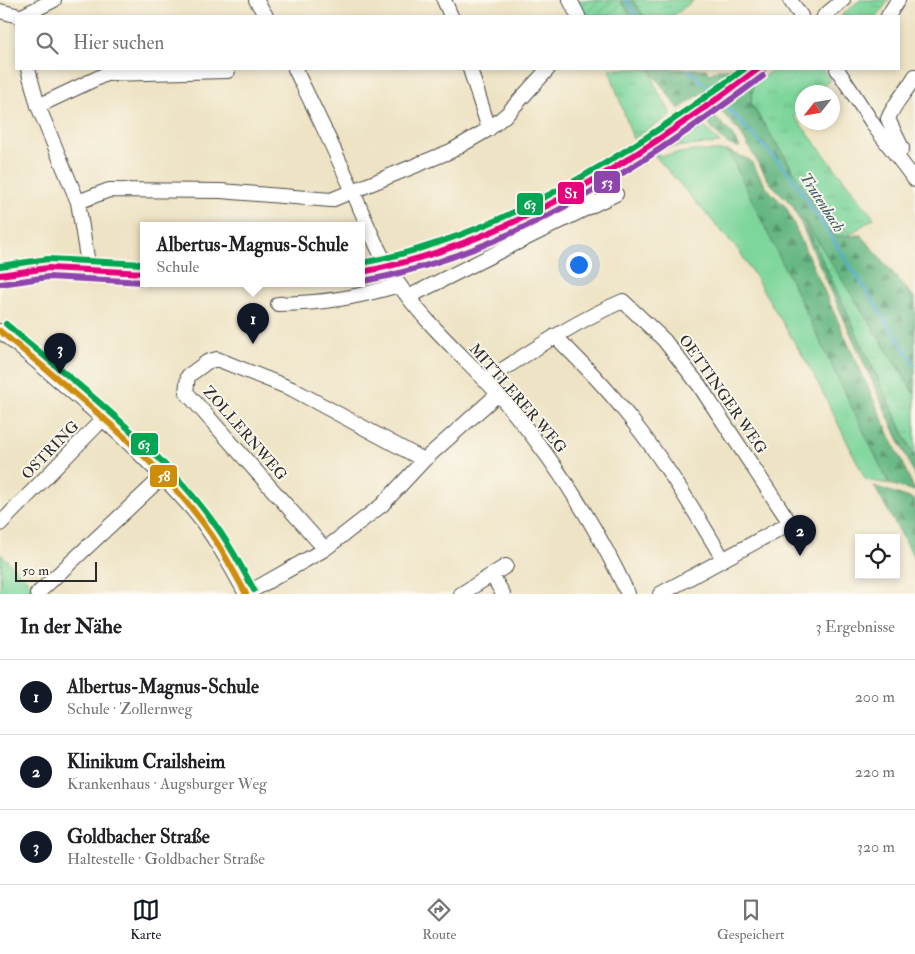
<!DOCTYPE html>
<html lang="de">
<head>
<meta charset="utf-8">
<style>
  :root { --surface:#fff; --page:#f6f6f6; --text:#202124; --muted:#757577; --line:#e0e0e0; --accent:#111827 }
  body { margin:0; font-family:"IM FELL Double Pica",serif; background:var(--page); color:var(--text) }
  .controls { position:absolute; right:15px; bottom:15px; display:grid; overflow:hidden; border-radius:0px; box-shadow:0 2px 8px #0003 }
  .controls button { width:45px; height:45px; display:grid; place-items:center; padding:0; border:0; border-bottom:1px solid var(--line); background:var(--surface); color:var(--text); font:25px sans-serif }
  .compass { position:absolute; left:795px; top:85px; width:45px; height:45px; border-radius:50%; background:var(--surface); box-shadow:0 2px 8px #0003; rotate:239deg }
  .scale { position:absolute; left:15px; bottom:12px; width:82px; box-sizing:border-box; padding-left:5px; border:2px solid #2b2b2b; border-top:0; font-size:14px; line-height:18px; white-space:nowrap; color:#2b2b2b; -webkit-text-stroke:4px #fbf7ec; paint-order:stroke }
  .you { position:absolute; left:578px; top:264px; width:18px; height:18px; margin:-12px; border:4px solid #fff; border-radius:50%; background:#1a73e8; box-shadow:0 0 0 8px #1a73e833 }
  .badge { display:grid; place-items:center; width:32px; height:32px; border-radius:50%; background:var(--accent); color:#fff; font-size:16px; font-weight:700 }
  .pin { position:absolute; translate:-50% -41px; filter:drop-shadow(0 1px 2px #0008) }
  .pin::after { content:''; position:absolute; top:26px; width:18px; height:15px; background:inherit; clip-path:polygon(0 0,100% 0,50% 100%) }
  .popup { position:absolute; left:140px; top:222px; width:225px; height:65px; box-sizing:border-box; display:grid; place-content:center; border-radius:0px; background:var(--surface); filter:drop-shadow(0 1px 4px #0005); font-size:16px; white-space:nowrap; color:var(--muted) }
  .popup b { font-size:19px; color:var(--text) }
  .popup::after { content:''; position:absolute; left:50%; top:100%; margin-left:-10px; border:10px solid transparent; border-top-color:var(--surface) }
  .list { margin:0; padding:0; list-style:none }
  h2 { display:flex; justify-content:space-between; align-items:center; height:65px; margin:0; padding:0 20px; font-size:21px }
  h2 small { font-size:16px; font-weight:400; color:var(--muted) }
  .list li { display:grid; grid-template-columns:32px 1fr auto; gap:15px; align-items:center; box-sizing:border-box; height:75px; padding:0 20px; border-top:1px solid var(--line) }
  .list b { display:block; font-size:19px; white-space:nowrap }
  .list p { margin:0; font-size:16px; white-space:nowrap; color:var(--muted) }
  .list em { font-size:16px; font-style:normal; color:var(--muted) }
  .icon { flex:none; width:28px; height:28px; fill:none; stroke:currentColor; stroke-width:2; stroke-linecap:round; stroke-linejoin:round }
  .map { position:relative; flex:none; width:915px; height:594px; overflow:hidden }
  .search { position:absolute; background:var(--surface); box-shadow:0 2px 8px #0003; left:15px; right:15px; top:15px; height:55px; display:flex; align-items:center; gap:12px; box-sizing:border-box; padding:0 18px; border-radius:0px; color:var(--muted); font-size:19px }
  .sheet { height:290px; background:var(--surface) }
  nav { display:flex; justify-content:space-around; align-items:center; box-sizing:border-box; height:70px; border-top:1px solid var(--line); background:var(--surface); font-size:14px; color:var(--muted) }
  nav a { display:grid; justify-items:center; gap:2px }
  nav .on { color:var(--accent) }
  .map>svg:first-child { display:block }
  .grass { fill:url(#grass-tufts); stroke:#548063 }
  .forest { fill:url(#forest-firs); stroke:#487157 }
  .park { fill:#7dd69b; stroke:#548063 }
  .garden { fill:url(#garden-furrows); stroke:#548063 }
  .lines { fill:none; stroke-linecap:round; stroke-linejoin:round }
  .stream { stroke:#55acd2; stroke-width:3 }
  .minor-casing { stroke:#484742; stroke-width:16 }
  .minor { stroke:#fff; stroke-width:14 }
  .bus-1-casing { stroke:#fbf7ec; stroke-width:10 }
  .bus-2-casing { stroke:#fbf7ec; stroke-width:10 }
  .bus-3-casing { stroke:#fbf7ec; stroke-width:10 }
  .bus-4-casing { stroke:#fbf7ec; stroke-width:10 }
  .bus-1 { stroke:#e5007d; stroke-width:6 }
  .bus-2 { stroke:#8e44ad; stroke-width:6 }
  .bus-3 { stroke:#00a651; stroke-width:6 }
  .bus-4 { stroke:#ce8d09; stroke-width:6 }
  .labels { text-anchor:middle; stroke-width:4; stroke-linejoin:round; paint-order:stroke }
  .street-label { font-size:15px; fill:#2b2b2b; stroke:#fbf7ec }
  .water-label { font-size:16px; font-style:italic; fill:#3a5865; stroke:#fbf7ec }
  .line-badge { stroke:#fbf7ec; stroke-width:2 }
  .badge-label { font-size:14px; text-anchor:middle; font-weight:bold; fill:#fff }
</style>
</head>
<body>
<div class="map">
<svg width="915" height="594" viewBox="0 0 915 594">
  <defs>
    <pattern id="grass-tufts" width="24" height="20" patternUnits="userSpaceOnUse" patternTransform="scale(1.25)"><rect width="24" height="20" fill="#7dd69b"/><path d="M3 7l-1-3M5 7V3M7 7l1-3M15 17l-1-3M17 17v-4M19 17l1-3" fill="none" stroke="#6cb886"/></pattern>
    <pattern id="forest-firs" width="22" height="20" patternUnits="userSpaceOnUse" patternTransform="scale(1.25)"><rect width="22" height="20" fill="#66b783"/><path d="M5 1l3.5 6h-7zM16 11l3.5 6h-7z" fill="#54956b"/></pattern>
    <pattern id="garden-furrows" width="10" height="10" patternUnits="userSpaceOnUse" patternTransform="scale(1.25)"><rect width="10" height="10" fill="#7dd69b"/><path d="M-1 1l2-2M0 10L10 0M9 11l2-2" fill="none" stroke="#6cb886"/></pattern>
  </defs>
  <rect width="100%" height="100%" fill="#fbf7ec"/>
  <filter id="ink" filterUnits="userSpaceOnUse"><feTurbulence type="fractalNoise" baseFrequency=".02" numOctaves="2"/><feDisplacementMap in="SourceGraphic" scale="10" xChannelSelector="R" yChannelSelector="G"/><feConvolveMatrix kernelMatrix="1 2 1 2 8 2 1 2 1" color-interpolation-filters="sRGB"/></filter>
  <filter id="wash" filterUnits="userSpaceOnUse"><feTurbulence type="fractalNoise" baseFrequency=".0096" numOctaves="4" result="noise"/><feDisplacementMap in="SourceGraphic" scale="20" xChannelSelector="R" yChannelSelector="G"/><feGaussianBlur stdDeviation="1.12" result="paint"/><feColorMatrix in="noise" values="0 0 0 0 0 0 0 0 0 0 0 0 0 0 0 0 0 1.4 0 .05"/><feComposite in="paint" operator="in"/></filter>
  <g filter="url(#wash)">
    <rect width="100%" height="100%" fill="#eee3c4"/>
    <path class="grass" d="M632,0h62l-21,16h-29z
      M860,0h29l-12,16h-36z
      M609,69h40c6,7 3,11 7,18 4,11 13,17 14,29l-37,23z
      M774,69h48l8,11 -13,12h-15v15l-8,9 80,102 -27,18h-12l-84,-132 2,-20z
      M699,121l21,22 -59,5z
      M800,212l115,183v63z"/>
    <path class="forest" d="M621,0h11l12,16h-12z
      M649,69h57l5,5 7,-5h18l-57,40z
      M753,84l-2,20 84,132 26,-1 54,64v95l-113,-177 113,241v18l-122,-270 -23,-23 -30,-51 -20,-22z
      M713,115l17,17 10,15c-15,0 -26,-17 -35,-28z
      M728,151l22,9 16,27 20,20 129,284 -26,-7z
      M874,486l41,14v59z"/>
    <path class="park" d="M650,150l11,6 32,-5h35l161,333 -23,-4 -53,-107 -73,-121z
      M1,554l35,35 -5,5h-31z"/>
    <path class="garden" d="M573,0h47l11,16h-50z"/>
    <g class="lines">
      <path class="stream" d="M626,0l11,16
        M689,69l26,26
        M721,101l69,73 125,191"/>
    </g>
  </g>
  <g filter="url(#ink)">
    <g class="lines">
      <defs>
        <path id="minor" d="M256,0l10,16
          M444,0l7,16
          M570,0l8,16
          M790,0l11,16
          M0,11l19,5
          M22,16l32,-16
          M824,16l19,-16
          M888,16l10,-16
          M28,69l10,37 40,96 11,68
          M295,69c20,41 40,81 58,123 14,31 25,62 45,91 28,42 68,75 101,112 53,61 95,126 129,199
          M470,69l19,60
          M837,69l40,61 38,50
          M38,106l68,-32 122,-3
          M897,156l5,-8 -14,-29c6,-16 19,-28 27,-43
          M78,202l31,-12 112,1 110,9 120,-49 38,-22 19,-16 40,-44
          M593,205l23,-11
          M362,272c77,-12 140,-43 208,-80 65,-36 129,-78 188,-123
          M0,275l48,-7 96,5
          M408,297l185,-92 -11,-20
          M278,304c46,-1 77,-6 121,-19
          M0,331c67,56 136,113 193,179 21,25 37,55 53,84
          M555,336c26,26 52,52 75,82 35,44 64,92 93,141
          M485,381c45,-29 89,-59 138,-80l41,39 35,45 91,138 -130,71
          M0,524l103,-105
          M325,549l-139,-157 2,-16 19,-14 10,-3 75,30 132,71
          M492,575l11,19
          M37,594l125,-117
          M246,594l79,-45 57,-44 42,-45 74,-66
          M461,594l45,-28"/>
      </defs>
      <use href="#minor" class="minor-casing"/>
      <use href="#minor" class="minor"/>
      <defs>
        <path id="bus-1" d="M362,272c147,-28 278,-115 396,-203
          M0,275l48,-7 96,5"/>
        <path id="bus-2" d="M364,281c148,-28 280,-116 399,-205
          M1,284l47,-7 96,5"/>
        <path id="bus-3" d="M362,263c140,-27 269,-110 382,-194
          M0,266l48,-7 96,5
          M6,324c69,58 148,119 202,191 18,23 32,49 46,75"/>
        <path id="bus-4" d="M0,331c69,58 145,116 200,188 18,23 32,49 46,75"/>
      </defs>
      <use href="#bus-1" class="bus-1-casing"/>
      <use href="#bus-2" class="bus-2-casing"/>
      <use href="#bus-3" class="bus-3-casing"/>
      <use href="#bus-4" class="bus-4-casing"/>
      <use href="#bus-1" class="bus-1"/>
      <use href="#bus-2" class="bus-2"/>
      <use href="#bus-3" class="bus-3"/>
      <use href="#bus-4" class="bus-4"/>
    </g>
  </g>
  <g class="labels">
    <g class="street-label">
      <text transform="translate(723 394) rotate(55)" y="5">OETTINGER WEG</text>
      <text transform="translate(518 398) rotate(49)" y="5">MITTLERER WEG</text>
      <text transform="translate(245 433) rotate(49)" y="5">ZOLLERNWEG</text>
      <text transform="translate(50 450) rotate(-46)" y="5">OSTRING</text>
    </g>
    <g class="water-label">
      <text transform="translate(823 202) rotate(57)" y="6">Trutenbach</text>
    </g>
  </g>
  <g class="line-badge">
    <rect x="593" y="170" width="28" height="24" rx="5" fill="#8e44ad"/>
    <rect x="557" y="181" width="28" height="24" rx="5" fill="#e5007d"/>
    <rect x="516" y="192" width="28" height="24" rx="5" fill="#00a651"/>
    <rect x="130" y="432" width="29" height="24" rx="5" fill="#00a651"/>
    <rect x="149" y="464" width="29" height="24" rx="5" fill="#ce8d09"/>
  </g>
  <g class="badge-label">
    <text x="607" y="187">53</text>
    <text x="571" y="198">S1</text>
    <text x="530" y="209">63</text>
    <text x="144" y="449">63</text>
    <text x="164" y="481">58</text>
  </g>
</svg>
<div class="controls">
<button><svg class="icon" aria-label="locate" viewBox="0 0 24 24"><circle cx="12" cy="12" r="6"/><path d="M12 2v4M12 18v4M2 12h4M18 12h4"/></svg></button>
</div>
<svg class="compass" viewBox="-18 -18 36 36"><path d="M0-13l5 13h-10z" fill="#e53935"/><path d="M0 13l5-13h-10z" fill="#757577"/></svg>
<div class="scale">50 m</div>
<div class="you"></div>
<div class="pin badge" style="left:253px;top:344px">1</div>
<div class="popup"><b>Albertus-Magnus-Schule</b>Schule</div>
<div class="pin badge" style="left:800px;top:556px">2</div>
<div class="pin badge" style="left:60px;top:374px">3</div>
<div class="search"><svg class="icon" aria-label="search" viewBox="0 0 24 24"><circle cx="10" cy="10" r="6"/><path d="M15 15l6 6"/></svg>Hier suchen</div>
</div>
<section class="sheet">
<h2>In der Nähe<small>3 Ergebnisse</small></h2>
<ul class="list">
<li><span class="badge">1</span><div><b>Albertus-Magnus-Schule</b><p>Schule · Zollernweg</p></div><em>200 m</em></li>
<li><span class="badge">2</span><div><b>Klinikum Crailsheim</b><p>Krankenhaus · Augsburger Weg</p></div><em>220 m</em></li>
<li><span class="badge">3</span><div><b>Goldbacher Straße</b><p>Haltestelle · Goldbacher Straße</p></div><em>320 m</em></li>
</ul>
</section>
<nav>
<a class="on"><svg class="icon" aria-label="map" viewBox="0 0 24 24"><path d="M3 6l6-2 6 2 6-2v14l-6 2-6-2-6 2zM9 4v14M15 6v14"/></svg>Karte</a>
<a><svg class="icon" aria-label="directions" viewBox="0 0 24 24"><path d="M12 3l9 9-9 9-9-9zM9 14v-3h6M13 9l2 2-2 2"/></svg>Route</a>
<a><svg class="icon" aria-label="saved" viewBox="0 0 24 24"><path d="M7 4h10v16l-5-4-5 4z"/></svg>Gespeichert</a>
</nav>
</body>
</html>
